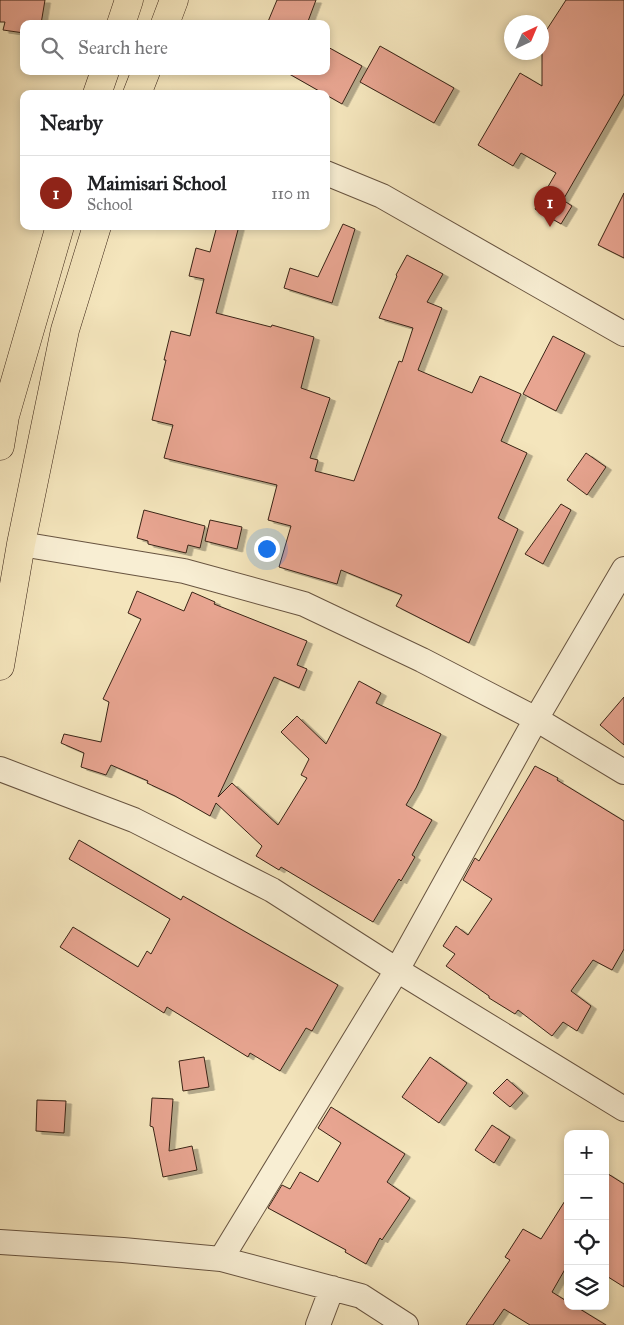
<!DOCTYPE html>
<html lang="en">
<head>
<meta charset="utf-8">
<style>
  :root { --surface:#fff; --page:#f6f6f6; --text:#202124; --muted:#757577; --line:#e0e0e0; --accent:#8f2418 }
  body { margin:0; font-family:"IM FELL Great Primer",serif; background:var(--page); color:var(--text) }
  .controls { position:absolute; right:15px; bottom:15px; display:grid; overflow:hidden; border-radius:10px; box-shadow:0 2px 8px #0003 }
  .controls button { width:45px; height:45px; display:grid; place-items:center; padding:0; border:0; border-bottom:1px solid var(--line); background:var(--surface); color:var(--text); font:25px sans-serif }
  .compass { position:absolute; left:504px; top:15px; width:45px; height:45px; border-radius:50%; background:var(--surface); box-shadow:0 2px 8px #0003; rotate:44deg }
  .you { position:absolute; left:266px; top:548px; width:18px; height:18px; margin:-12px; border:4px solid #fff; border-radius:50%; background:#1a73e8; box-shadow:0 0 0 8px #1a73e833 }
  .badge { display:grid; place-items:center; width:32px; height:32px; border-radius:50%; background:var(--accent); color:#fff; font-size:16px; font-weight:700 }
  .pin { position:absolute; translate:-50% -41px; filter:drop-shadow(0 1px 2px #0008) }
  .pin::after { content:''; position:absolute; top:26px; width:18px; height:15px; background:inherit; clip-path:polygon(0 0,100% 0,50% 100%) }
  .list { margin:0; padding:0; list-style:none }
  h2 { display:flex; justify-content:space-between; align-items:center; height:65px; margin:0; padding:0 20px; font-size:21px }
  h2 small { font-size:16px; font-weight:400; color:var(--muted) }
  .list li { display:grid; grid-template-columns:32px 1fr auto; gap:15px; align-items:center; box-sizing:border-box; height:75px; padding:0 20px; border-top:1px solid var(--line) }
  .list b { display:block; font-size:19px; white-space:nowrap }
  .list p { margin:0; font-size:16px; white-space:nowrap; color:var(--muted) }
  .list em { font-size:16px; font-style:normal; color:var(--muted) }
  .icon { flex:none; width:28px; height:28px; fill:none; stroke:currentColor; stroke-width:2; stroke-linecap:round; stroke-linejoin:round }
  .map { position:relative; flex:none; width:624px; height:1325px; overflow:hidden }
  .search { position:absolute; background:var(--surface); box-shadow:0 2px 8px #0003; left:20px; top:20px; width:310px; height:55px; display:flex; align-items:center; gap:12px; box-sizing:border-box; padding:0 18px; border-radius:10px; color:var(--muted); font-size:19px }
  .panel { position:absolute; background:var(--surface); box-shadow:0 2px 8px #0003; left:20px; top:90px; width:310px; height:140px; border-radius:10px }
  .map>svg:first-child { display:block }
  .building { fill:#e8a591; stroke:#3a2416; filter:url(#shadow) }
  .lines { fill:none; stroke-linecap:round; stroke-linejoin:round }
  .street-casing { stroke:#685440; stroke-width:26 }
  .highway-casing { stroke:#3a2416; stroke-width:29 }
  .street { stroke:#f8eed3; stroke-width:24 }
  .highway { stroke:#f4e5bc; stroke-width:28 }
</style>
</head>
<body>
<div class="map">
<svg width="624" height="1325" viewBox="0 0 624 1325">
  <defs>
    <filter id="shadow"><feDropShadow dx="5.5" dy="3" stdDeviation="0" flood-color="#0004"/></filter>
  </defs>
  <rect width="100%" height="100%" fill="#f4e5bc"/>
  <filter id="stains"><feTurbulence type="fractalNoise" baseFrequency=".004" numOctaves="4"/><feColorMatrix values="0 0 0 0 .2 0 0 0 0 .09 0 0 0 0 .02 0 0 0 .5 -.17"/></filter>
  <radialGradient id="worn" r=".72"><stop offset=".6" stop-color="#630" stop-opacity="0"/><stop offset="1" stop-color="#630" stop-opacity=".3"/></radialGradient>
  <path class="building" d="M0,0h45l-4,24h-17v9l-21,-3 2,-8h-5z
    M277,0h39l-9,24h-40z
    M566,0h58v94l-61,106 9,6 -11,18 -26,-15 21,-36 -35,-20 -8,13 -35,-21 42,-72 22,13v-49z
    M326,46l36,20 -20,38 -58,-33h42z
    M380,46l74,42 -20,35 -74,-41z
    M624,193v65l-26,-13z
    M343,224l12,5 -23,74 -48,-15 6,-20 28,9z
    M217,226h22l-23,87 55,14 1,-2 42,12 -13,51 29,10 -20,60 8,2 -3,11 39,10 45,-120 3,1 11,-34 -34,-10 18,-42 -1,-1 11,-20 36,19 -16,28 15,6 -24,62 54,23 8,-17 41,18 -20,47 26,12 -29,65 20,11 -49,114 -73,-37 6,-11 -61,-25 -4,14 -58,-17 12,-41 -23,-6 9,-35 -113,-27 9,-33 -21,-5 14,-60h-2l7,-29 19,5 14,-57 -15,-3 7,-28 14,4z
    M553,336l32,17 -29,58 -33,-17z
    M586,453l20,14 -19,28 -20,-15z
    M561,504l10,6 -28,54 -18,-10z
    M144,510l61,16 -5,22 -12,-3 -2,8 -38,-9v-3l-11,-3z
    M210,520l32,7 -5,22 -32,-8z
    M137,591l47,20 8,-19 23,10 -1,2 93,37 -10,24 10,4 -8,19 -25,-11 -56,120 14,-14 46,42 29,-47 -6,-3 8,-16 -28,-27 16,-16 29,28 33,-63 22,12 -5,10 65,31 -25,54 -10,17 26,15 -20,35 3,2 -14,24 -2,-2 -26,43 -92,-55 -2,3 -23,-14 6,-10 -46,-43 -6,13 -35,-20 -28,-13 1,-2 -37,-16 -5,10 -25,-8 3,-14 -23,-10 3,-9 37,8 8,-40 -6,-3 38,-80 -13,-6z
    M624,697v48l-24,-20z
    M535,766l23,12 -1,2 67,41v128l-12,21 -19,-10 -22,31 20,15 -14,25 -14,-9 -11,14 -34,-26 -3,4 -26,-16v-2l-43,-30 9,-12 -12,-8 13,-20 12,9 24,-36 -29,-19 12,-22 4,3z
    M79,840l102,60 2,-4 155,89 -26,46 -6,-3 -26,43 -30,-18 -2,4 -81,-50 -3,6 -104,-66 13,-20 65,40 9,-16 4,3 19,-35 -101,-60z
    M204,1057l5,30 -26,4 -4,-30z
    M430,1057l37,26 -28,40 -37,-26z
    M507,1079l16,14 -13,14 -17,-14z
    M152,1098l21,1 -4,52 23,-5 5,24 -34,7 -10,-50 -3,-1z
    M37,1100l29,1 -2,32 -28,-2z
    M331,1107l74,47 -18,28 23,16 -28,42 -2,-2 -14,26 -21,-12 1,-2 -78,-42 14,-23 8,4 10,-17 18,10 23,-39 -23,-15z
    M492,1125l18,12 -16,26 -19,-13z
    M605,1172l19,12v103l-19,-12z
    M568,1196v68l-16,28 16,10v4h7l31,19h-76l-26,-16 -11,16h-27l44,-65 -5,-3 18,-28 18,10z"/>
  <g class="lines">
    <defs>
      <path id="street" d="M326,173l56,23 242,138
        M21,544l163,27 120,33 118,56 114,59 88,53
        M0,769l134,51 138,70 125,80 227,139
        M0,1242l123,8 98,9 140,37 45,29
        M221,1259l176,-289 139,-251 88,-150
        M318,1325l14,-37"/>
      <path id="highway" d="M121,24l8,-24
        M165,24l9,-24
        M97,94l8,-23
        M137,94l9,-23
        M0,446l5,-30 55,-190
        M0,666l21,-122 44,-214 32,-104"/>
    </defs>
    <use href="#street" class="street-casing"/>
    <use href="#highway" class="highway-casing"/>
    <use href="#street" class="street"/>
    <use href="#highway" class="highway"/>
  </g>
  <rect width="100%" height="100%" filter="url(#stains)"/>
  <rect width="100%" height="100%" fill="url(#worn)"/>
</svg>
<div class="controls">
<button>+</button>
<button>−</button>
<button><svg class="icon" aria-label="locate" viewBox="0 0 24 24"><circle cx="12" cy="12" r="6"/><path d="M12 2v4M12 18v4M2 12h4M18 12h4"/></svg></button>
<button><svg class="icon" aria-label="layers" viewBox="0 0 24 24"><path d="M12 4l9 5-9 5-9-5zM3 14l9 5 9-5"/></svg></button>
</div>
<svg class="compass" viewBox="-18 -18 36 36"><path d="M0-13l5 13h-10z" fill="#e53935"/><path d="M0 13l5-13h-10z" fill="#757577"/></svg>
<div class="you"></div>
<div class="pin badge" style="left:550px;top:227px">1</div>
<div class="search"><svg class="icon" aria-label="search" viewBox="0 0 24 24"><circle cx="10" cy="10" r="6"/><path d="M15 15l6 6"/></svg>Search here</div>
<section class="panel">
<h2>Nearby<small></small></h2>
<ul class="list">
<li><span class="badge">1</span><div><b>Maimisari School</b><p>School</p></div><em>110 m</em></li>
</ul>
</section>
</div>
</body>
</html>
